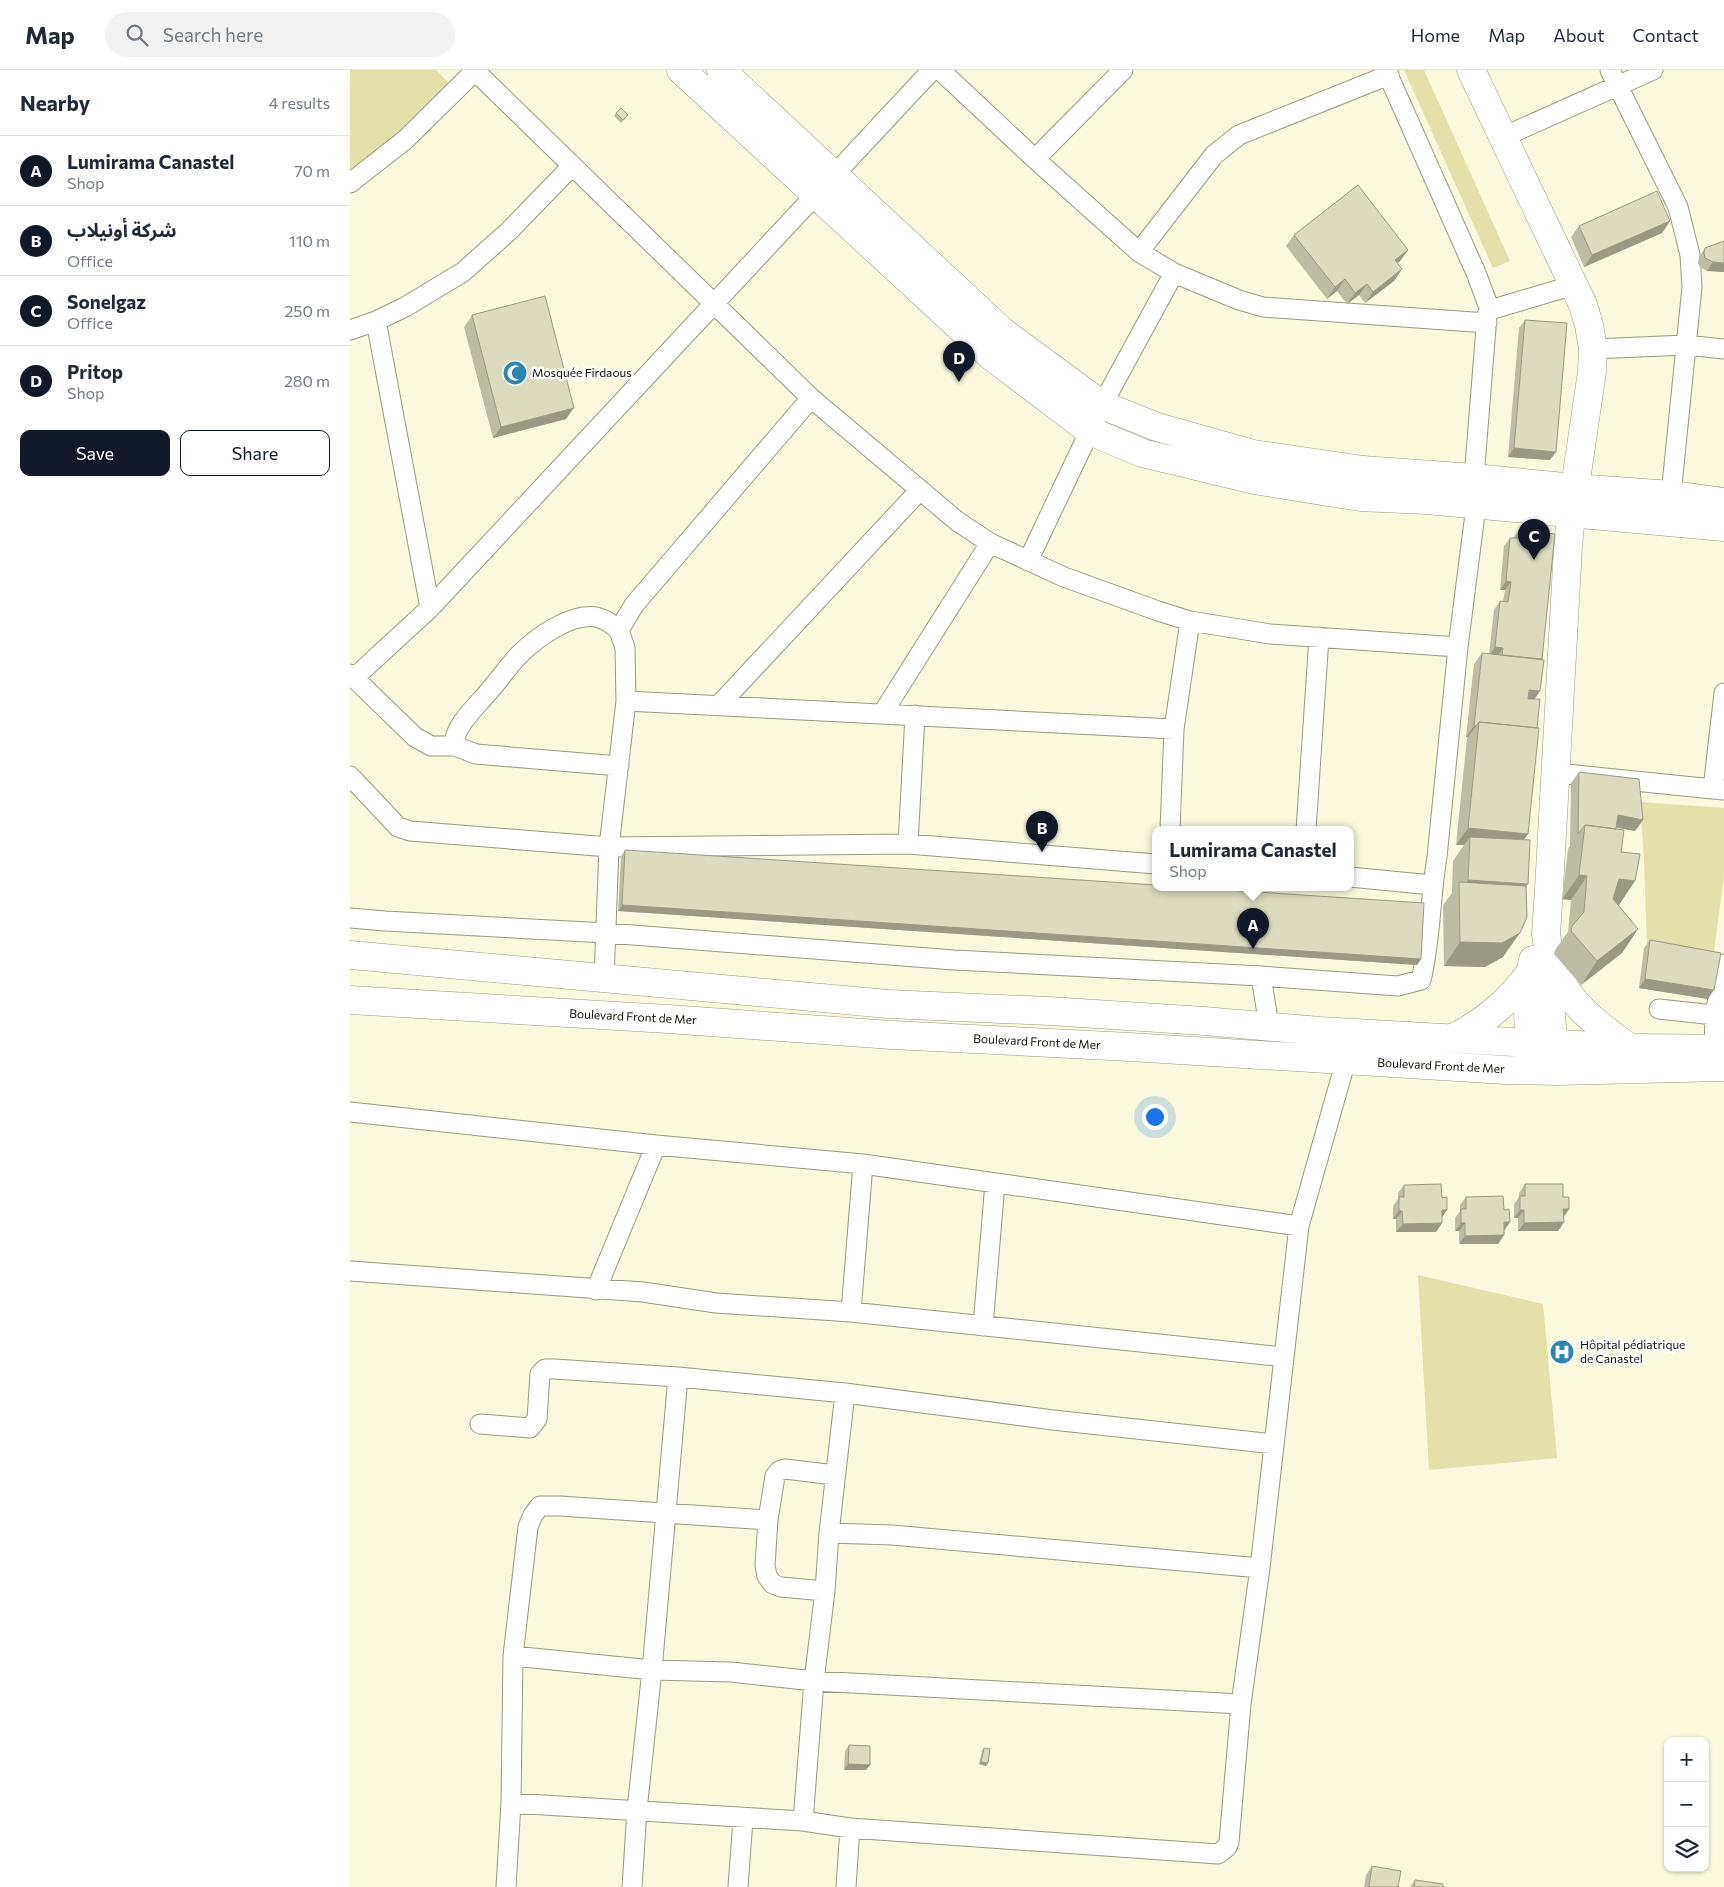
<!DOCTYPE html>
<html lang="en">
<head>
<meta charset="utf-8">
<style>
  :root { --surface:#fff; --page:#f2f2f3; --text:#1f2937; --muted:#747a83; --line:#e0e1e3; --accent:#111827 }
  body { margin:0; font-family:Commissioner,"Noto Sans Arabic",sans-serif; background:var(--page); color:var(--text) }
  .controls { position:absolute; right:15px; bottom:15px; display:grid; overflow:hidden; border-radius:10px; box-shadow:0 1px 4px #0004 }
  .controls button { width:45px; height:45px; display:grid; place-items:center; padding:0; border:0; border-bottom:1px solid var(--line); background:var(--surface); color:var(--text); font:25px sans-serif }
  .you { position:absolute; left:804px; top:1046px; width:18px; height:18px; margin:-12px; border:4px solid #fff; border-radius:50%; background:#1a73e8; box-shadow:0 0 0 8px #1a73e833 }
  .badge { display:grid; place-items:center; width:32px; height:32px; border-radius:50%; background:var(--accent); color:#fff; font-size:16px; font-weight:700 }
  .pin { position:absolute; translate:-50% -41px; filter:drop-shadow(0 1px 2px #0008) }
  .pin::after { content:''; position:absolute; top:26px; width:18px; height:15px; background:inherit; clip-path:polygon(0 0,100% 0,50% 100%) }
  .popup { position:absolute; left:802px; top:756px; width:202px; height:65px; box-sizing:border-box; display:grid; place-content:center; border-radius:10px; background:var(--surface); filter:drop-shadow(0 1px 4px #0005); font-size:16px; white-space:nowrap; color:var(--muted) }
  .popup b { font-size:19px; color:var(--text) }
  .popup::after { content:''; position:absolute; left:50%; top:100%; margin-left:-10px; border:10px solid transparent; border-top-color:var(--surface) }
  .list { margin:0; padding:0; list-style:none }
  h2 { display:flex; justify-content:space-between; align-items:center; height:65px; margin:0; padding:0 20px; font-size:21px }
  h2 small { font-size:16px; font-weight:400; color:var(--muted) }
  .list li { display:grid; grid-template-columns:32px 1fr auto; gap:15px; align-items:center; box-sizing:border-box; height:70px; padding:0 20px; border-top:1px solid var(--line) }
  .list b { display:block; font-size:19px; white-space:nowrap }
  .list p { margin:0; font-size:16px; white-space:nowrap; color:var(--muted) }
  .list em { font-size:16px; font-style:normal; color:var(--muted) }
  .actions { display:flex; gap:10px; padding:15px 20px }
  .actions a { flex:1; padding:11px 0; border:1px solid var(--accent); border-radius:10px; text-align:center; font-size:18px; color:var(--accent) }
  .actions .main { background:var(--accent); color:#fff }
  .icon { flex:none; width:28px; height:28px; fill:none; stroke:currentColor; stroke-width:2; stroke-linecap:round; stroke-linejoin:round }
  .map { position:relative; flex:none; width:1374px; height:1817px; overflow:hidden }
  header { display:flex; align-items:center; gap:30px; box-sizing:border-box; height:70px; padding:0 25px; background:var(--surface); border-bottom:1px solid var(--line) }
  header strong { font-size:24px }
  nav { display:flex; gap:28px; margin-inline-start:auto; font-size:18px }
  .search { width:350px; height:45px; background:var(--page); display:flex; align-items:center; gap:12px; box-sizing:border-box; padding:0 18px; border-radius:28px; color:var(--muted); font-size:19px }
  main { display:flex }
  aside { flex:1; background:var(--surface) }
  .map>svg:first-child { display:block }
  .green { fill:#e3e0aa }
  .lines { fill:none; stroke-linecap:round; stroke-linejoin:round }
  .street-casing { stroke:#9a997f; stroke-width:21 }
  .secondary-casing { stroke:#9a997f; stroke-width:29 }
  .primary-casing { stroke:#9a997f; stroke-width:29 }
  .street { stroke:#fff; stroke-width:19 }
  .secondary { stroke:#fff; stroke-width:28 }
  .primary { stroke:#fff; stroke-width:28 }
  .wall { fill:#bdbca5 }
  .shaded-wall { fill:#9a9986 }
  .building { fill:#dcdbc0; stroke:#9a9986 }
  .labels { text-anchor:middle; stroke-width:5; stroke-linejoin:round; paint-order:stroke }
  .poi-label { font-size:12px; fill:#100f06; stroke:#fff; text-anchor:start }
  .street-label { font-size:12px; fill:#100f06; stroke:#fff }
</style>
</head>
<body>
<header>
<strong>Map</strong>
<div class="search"><svg class="icon" aria-label="search" viewBox="0 0 24 24"><circle cx="10" cy="10" r="6"/><path d="M15 15l6 6"/></svg>Search here</div>
<nav><a>Home</a><a>Map</a><a>About</a><a>Contact</a></nav>
</header>
<main>
<aside>
<h2>Nearby<small>4 results</small></h2>
<ul class="list">
<li><span class="badge">A</span><div><b>Lumirama Canastel</b><p>Shop</p></div><em>70 m</em></li>
<li><span class="badge">B</span><div><b>شركة أونيلاب</b><p>Office</p></div><em>110 m</em></li>
<li><span class="badge">C</span><div><b>Sonelgaz</b><p>Office</p></div><em>250 m</em></li>
<li><span class="badge">D</span><div><b>Pritop</b><p>Shop</p></div><em>280 m</em></li>
</ul>
<div class="actions"><a class="main">Save</a><a>Share</a></div>
</aside>
<div class="map">
<svg width="1374" height="1817" viewBox="0 0 1374 1817">
  <rect width="100%" height="100%" fill="#faf9dd"/>
  <path class="green" d="M0,0h86l15,15 -83,76 -18,10z
    M1054,0h20l86,191 -17,7z
    M1290,732l84,6v68l-11,83 -66,-12 -3,-88z
    M1068,1205l125,29 14,154 -128,12z"/>
  <g class="lines">
    <defs>
      <path id="street" d="M124,0l337,328 146,123 33,22 74,34 94,34 32,10 80,13 188,13
        M590,0l95,89 104,93 35,21 65,27 24,7 224,16
        M1260,0l68,137 12,48 2,32 -21,208
        M1153,67l150,-67
        M685,89l88,-89
        M0,113l55,-43 71,-70
        M789,182l75,-97 25,-20 150,-60
        M1140,240l84,-25
        M26,251l54,287
        M0,260l26,-9 29,-14 58,-35 46,-41 62,-64
        M1243,279l93,-4 38,4
        M678,491l74,-156 72,-132
        M0,604l65,63 16,9h24
        M4,608l76,-70 502,-538
        M1374,623l-11,96 11,1
        M276,631l548,28
        M369,635l201,-215
        M532,644l108,-171
        M269,696l-143,-12 -21,-8c-4,-18 24,-42 35,-56 10,-11 19,-25 29,-35 17,-17 51,-42 77,-38 9,2 16,7 23,13
        M1206,703l157,16
        M0,706l48,51 12,4 199,16 299,-3 248,20
        M820,760l4,-101 16,-108
        M956,760l13,-193
        M558,774l7,-129
        M1000,807l82,8
        M0,848l35,3 222,12 347,27 307,16 137,10 23,-6c10,-40 9,-82 16,-123l21,-210 18,-141 -2,-28 13,-163 3,-5 -14,-37 -90,-203
        M911,906l8,50
        M254,909l5,-132 17,-146 -1,-53 -6,-18 15,-25 177,-207
        M1309,939l65,7
        M1364,979l1,-34 9,-51
        M0,1042l306,33 207,19 436,62
        M0,1201l293,21 73,11 135,9 433,45
        M246,1220l60,-145
        M501,1242l12,-148
        M633,1256l12,-143
        M130,1354l50,4 7,-9 3,-45 5,-5h9l124,8 167,16 208,27 221,24
        M479,1463l63,2 368,33
        M475,1521l-44,-4 -8,-3 -6,-8 -2,-11 3,-45 7,-44 4,-5 6,-2 50,6
        M163,1586l139,14 79,2 83,9 427,23
        M161,1733l292,18 47,7 368,26 9,-7 2,-5 12,-138 19,-136 39,-342 47,-166
        M453,1751l11,-140 11,-90 4,-58 16,-140
        M156,1817l5,-84 2,-147 15,-129 5,-12 7,-9h20l208,14
        M282,1817l5,-77 15,-140 26,-293
        M388,1817l5,-68
        M496,1817l4,-59"/>
      <path id="secondary" d="M331,0l310,286 99,75 52,22 112,27 106,17 66,3 298,27
        M371,0l282,262 99,73 55,22 96,27 110,16 111,8 101,10 96,7 53,7
        M1121,0l112,235 6,20 4,24 -1,23 -21,142 -3,33 -19,342 -3,45 3,19 2,63 5,51
        M1183,996c-5,-35 -8,-71 0,-106"/>
      <path id="primary" d="M1199,883c5,12 10,24 16,35 15,25 41,42 63,59
        M0,885l538,49 161,7 155,10 116,10 209,12 117,5 78,1
        M0,930l318,19 224,16 238,12 376,23 51,1 167,-4
        M1103,968c33,-17 57,-37 78,-67"/>
    </defs>
    <use href="#street" class="street-casing"/>
    <use href="#secondary" class="secondary-casing"/>
    <use href="#primary" class="primary-casing"/>
    <use href="#street" class="street"/>
    <use href="#secondary" class="secondary"/>
    <use href="#primary" class="primary"/>
  </g>
  <path class="wall" d="M266,43l10,5 -5,5 -7,-7z
    M1320,151l-8,12 -78,34 -13,-30 8,-11z
    M944,165l114,15 -8,11 -3,2 5,6 -8,12 -29,22 -6,-8 -12,9 -10,-13 -10,8 -41,-53z
    M1374,171v31l-17,-1 -8,-5 -1,-4 1,-5 6,-9z
    M122,245l94,104 -73,19 -29,-111z
    M1175,250l25,140 -42,-3 11,-129z
    M1169,460l23,129 -2,32 -5,8 -11,141 2,47 -23,70 -18,10 -41,-1 -1,-61 9,-12 1,-32 11,-16h-8l11,-107 1,-1h-2l8,-73 8,-11 7,1 5,-44 6,-9 3,1 2,-12h-5l4,-44 6,-8h3z
    M1229,702l64,48 -8,11 -19,-3v1l5,23 -2,53 -1,-1 20,25 -16,24 -41,32 -27,-31 1,-4 13,-18 3,-32 -9,-1 6,-50 2,-3 1,-63z
    M275,780l796,109 -4,6 -799,-54 3,-55z
    M1300,870l58,59 -69,-11 5,-40z
    M1175,1114l38,13 6,12 -6,8 1,5 -6,9h-40v-13h-4v-13l5,-8v-4z
    M1054,1115l38,33v5l-6,9h-40v-13h-3v-13l5,-7v-6z
    M1116,1127l44,25 -6,8v5l-6,9h-39v-13h-4v-13l5,-7v-6z
    M499,1675l17,25h-22l1,-19z
    M634,1678l4,15 -2,3 -7,-2 3,-13z
    M1022,1796l26,21h-34l2,-12z
    M1065,1810l28,7h-33z"/>
  <path class="shaded-wall" d="M1320,151l-8,12 -78,34 8,-12z
    M1058,180l-8,11 -13,10 8,-11z
    M1363,192l11,1v9l-17,-1z
    M1052,199l-8,12 -29,22 8,-11z
    M995,209l-8,12 -10,8 8,-12z
    M1017,214l-8,11 -12,9 8,-11z
    M224,338l-8,11 -73,19 8,-11z
    M1164,378l42,4 -6,8 -42,-3z
    M1156,511l5,1 -6,8h-5z
    M1145,577l8,1 -6,9 -8,-1z
    M1179,620l11,1 -8,11h-11z
    M1124,656h2l-8,11h-2z
    M1268,745l25,5 -8,11 -25,-5z
    M1118,758l60,6 -12,17 -46,-14 -6,8h-8z
    M1229,805l8,1 -16,24 -9,-1z
    M1269,809l16,2 -16,24 -17,-2z
    M1118,810l60,4 -17,24 -51,-16z
    M272,835l799,54 -4,6 -799,-54z
    M1288,859l-16,24 -41,32 16,-24z
    M1170,863l-17,24 -18,10 -41,-1 16,-24z
    M1295,909l69,11 -6,9 -69,-11z
    M1213,1139h6l-6,9z
    M1092,1140h5l-6,9z
    M1170,1140h4l-6,8h-4z
    M1049,1141h3l-6,8h-3z
    M1154,1152h6l-6,9z
    M1214,1152l-6,9h-40l6,-8z
    M1092,1153l-6,9h-40l7,-8z
    M1111,1153h4l-6,8h-4z
    M1154,1165l-6,9h-39l6,-8z
    M631,1692l7,1 -2,3 -7,-2z
    M498,1694l22,1 -4,5h-22z"/>
  <path class="building" d="M271,38l7,7 -5,5 -7,-7z
    M1008,115l50,65 -13,10 7,9 -29,23 -6,-8 -12,9 -10,-14 -10,8 -41,-52z
    M1307,121l13,30 -78,34 -13,-29z
    M1374,171v22l-11,-1 -8,-4 -1,-5 1,-5z
    M195,226l29,112 -73,19 -29,-112z
    M1175,250l42,3 -11,129 -42,-4z
    M1169,460l36,4 -13,125 -40,-4 1,-7 -8,-1 5,-46 8,1 3,-20 -5,-1 4,-43h8z
    M1132,583l62,7 -4,31 -11,-1 -1,9h12l-3,29 -58,-6 -3,4h-2z
    M1129,652l60,6 -11,106 -60,-6z
    M1229,702l60,7 4,41 -25,-5 -2,14 -31,-4 -7,9z
    M1235,755l39,5 -3,22 19,2 -5,27 -16,-2 -6,20 25,30 -41,32 -26,-30 1,-5 12,-14 3,-36 -8,-1z
    M1120,767l60,3 -2,44 -60,-4z
    M275,780l531,35v3h40l228,15 -3,56 -799,-54z
    M1109,812l67,4 1,31 -7,16 -18,10 -42,-1z
    M1300,870l71,13 -7,37 -69,-11z
    M1091,1114l1,14 5,-1v13h-5v13l-39,1 -1,-13h-3v-14h5v-12z
    M1175,1114h38v13h6v12h-6l1,13 -40,1v-13h-4v-14h5z
    M1153,1126l1,14 5,-1 1,13h-6v13l-39,1v-13h-4v-14h5v-12z
    M499,1675l21,1v19l-22,-1z
    M634,1678l6,1 -2,14 -7,-1z
    M1022,1796l29,5 -3,16h-29z
    M1065,1810l28,4v3h-29z"/>
  <defs>
    <symbol id="mosque-disc" viewBox="-11 -11 22 22"><circle r="9.5" fill="#2d85b4" stroke="#fff"/><path d="M3.5-4.9A6 6 0 1 0 3.5 4.9A5 5 0 1 1 3.5-4.9Z" fill="#fff"/></symbol>
    <symbol id="hospital-disc" viewBox="-11 -11 22 22"><circle r="9.5" fill="#2d85b4" stroke="#fff"/><path d="M-5-5h3v3.5h4V-5h3V5h-3V1.5h-4V5h-3Z" fill="#fff"/></symbol>
  </defs>
  <g fill-rule="evenodd">
    <use href="#mosque-disc" x="151" y="289" width="28" height="28"/>
    <use href="#hospital-disc" x="1198" y="1268" width="28" height="28"/>
  </g>
  <g class="labels">
    <g class="poi-label">
      <text x="182" y="307">Mosquée Firdaous</text>
      <text x="1230" y="1279">Hôpital pédiatrique<tspan x="1230" dy="14">de Canastel</tspan></text>
    </g>
    <g class="street-label">
      <text transform="translate(283 947) rotate(3)" y="4">Boulevard Front de Mer</text>
      <text transform="translate(687 972) rotate(3)" y="4">Boulevard Front de Mer</text>
      <text transform="translate(1091 996) rotate(3)" y="4">Boulevard Front de Mer</text>
    </g>
  </g>
</svg>
<div class="controls">
<button>+</button>
<button>−</button>
<button><svg class="icon" aria-label="layers" viewBox="0 0 24 24"><path d="M12 4l9 5-9 5-9-5zM3 14l9 5 9-5"/></svg></button>
</div>
<div class="you"></div>
<div class="pin badge" style="left:903px;top:879px">A</div>
<div class="popup"><b>Lumirama Canastel</b>Shop</div>
<div class="pin badge" style="left:692px;top:782px">B</div>
<div class="pin badge" style="left:1184px;top:490px">C</div>
<div class="pin badge" style="left:609px;top:312px">D</div>
</div>
</main>
</body>
</html>
